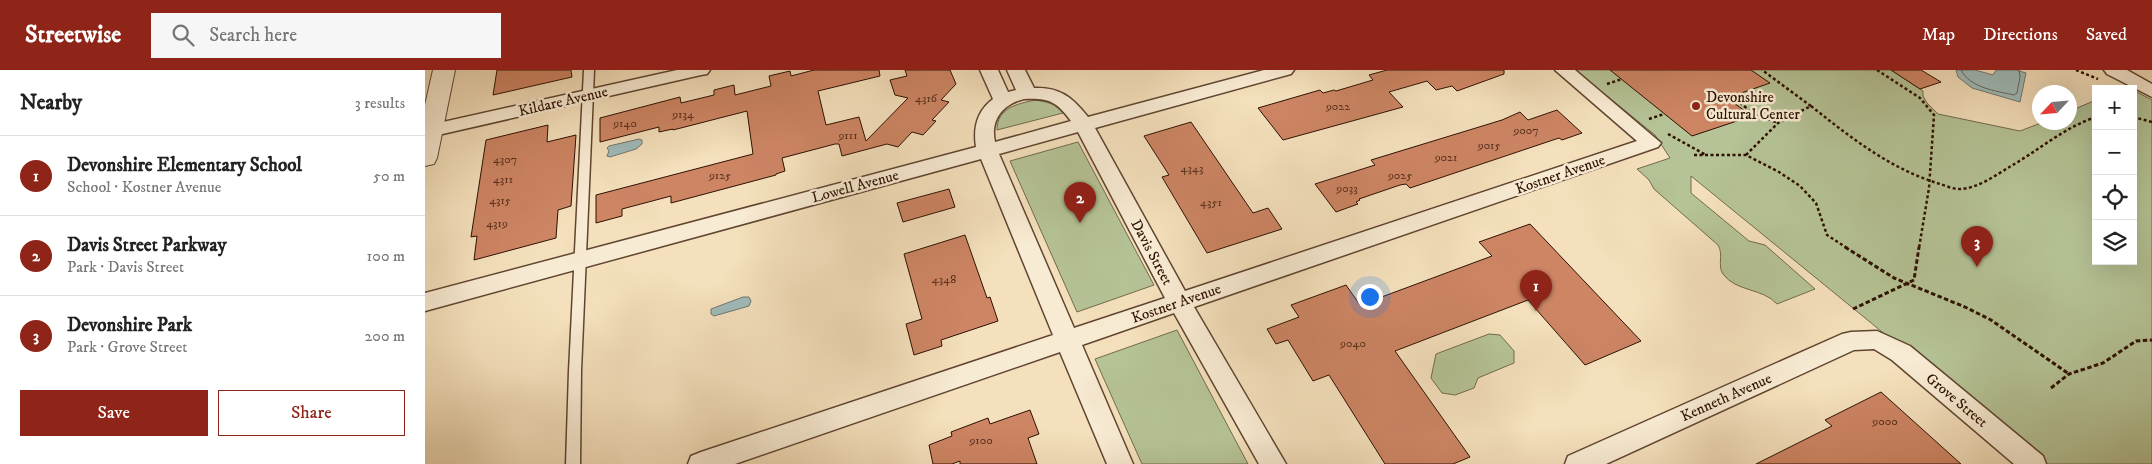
<!DOCTYPE html>
<html lang="en">
<head>
<meta charset="utf-8">
<style>
  :root { --surface:#fff; --page:#f6f6f6; --text:#222; --muted:#767676; --line:#e0e0e0; --accent:#8f2418 }
  body { margin:0; font-family:"IM FELL DW Pica",serif; background:var(--page); color:var(--text) }
  .controls { position:absolute; right:15px; top:15px; display:grid; overflow:hidden; border-radius:0px; box-shadow:0 5px 20px #0002 }
  .controls button { width:45px; height:45px; display:grid; place-items:center; padding:0; border:0; border-bottom:1px solid var(--line); background:var(--surface); color:var(--text); font:25px sans-serif }
  .compass { position:absolute; left:1607px; top:15px; width:45px; height:45px; border-radius:50%; background:var(--surface); box-shadow:0 5px 20px #0002; rotate:244deg }
  .you { position:absolute; left:944px; top:226px; width:18px; height:18px; margin:-12px; border:4px solid #fff; border-radius:50%; background:#1a73e8; box-shadow:0 0 0 8px #1a73e833 }
  .badge { display:grid; place-items:center; width:32px; height:32px; border-radius:50%; background:var(--accent); color:#fff; font-size:16px; font-weight:700 }
  .pin { position:absolute; translate:-50% -41px; filter:drop-shadow(0 1px 2px #0008) }
  .pin::after { content:''; position:absolute; top:26px; width:18px; height:15px; background:inherit; clip-path:polygon(0 0,100% 0,50% 100%) }
  .list { margin:0; padding:0; list-style:none }
  h2 { display:flex; justify-content:space-between; align-items:center; height:65px; margin:0; padding:0 20px; font-size:21px }
  h2 small { font-size:16px; font-weight:400; color:var(--muted) }
  .list li { display:grid; grid-template-columns:32px 1fr auto; gap:15px; align-items:center; box-sizing:border-box; height:80px; padding:0 20px; border-top:1px solid var(--line) }
  .list b { display:block; font-size:19px; white-space:nowrap }
  .list p { margin:0; font-size:16px; white-space:nowrap; color:var(--muted) }
  .list em { font-size:16px; font-style:normal; color:var(--muted) }
  .actions { display:flex; gap:10px; padding:15px 20px }
  .actions a { flex:1; padding:11px 0; border:1px solid var(--accent); border-radius:0px; text-align:center; font-size:18px; color:var(--accent) }
  .actions .main { background:var(--accent); color:#fff }
  .icon { flex:none; width:28px; height:28px; fill:none; stroke:currentColor; stroke-width:2; stroke-linecap:round; stroke-linejoin:round }
  .map { position:relative; flex:none; width:1727px; height:394px; overflow:hidden }
  header { display:flex; align-items:center; gap:30px; box-sizing:border-box; height:70px; padding:0 25px; background:var(--accent); color:#fff }
  header strong { font-size:24px }
  nav { display:flex; gap:28px; margin-inline-start:auto; font-size:18px }
  .search { width:350px; height:45px; background:var(--page); display:flex; align-items:center; gap:12px; box-sizing:border-box; padding:0 18px; border-radius:0px; color:var(--muted); font-size:19px }
  main { display:flex }
  aside { flex:1; background:var(--surface) }
  .map>svg:first-child { display:block }
  .green { fill:#b5c396; stroke:#726a4c }
  .water { fill:#9fbbba; stroke:#727770 }
  .lines { fill:none; stroke-linecap:round; stroke-linejoin:round }
  .shore { stroke:#66665e; stroke-width:1 }
  .building { fill:#cd8564; stroke:#2e1102 }
  .service-casing { stroke:#604530; stroke-width:3 }
  .minor-casing { stroke:#604530; stroke-width:3 }
  .tertiary-casing { stroke:#604530; stroke-width:2 }
  .path-far1 { stroke:#2e1102; stroke-width:2.5; stroke-dasharray:3 2.5; stroke-linecap:butt }
  .path { stroke:#2e1102; stroke-width:3; stroke-dasharray:4.5 2.5; stroke-linecap:butt }
  .service { fill:#f8ebd3; fill-rule:evenodd }
  .minor { fill:#f8ebd3; fill-rule:evenodd }
  .tertiary { fill:#f8ebd3; fill-rule:evenodd }
  .poi-dot { fill:#8f2418; stroke:#f8ebd3; stroke-width:2 }
  .labels { text-anchor:middle; stroke-width:5; stroke-linejoin:round; paint-order:stroke }
  .number-label { font-size:12px; fill:#562e1a }
  .poi-label { font-size:15px; fill:#2e1102; stroke:#f8ebd3; text-anchor:start }
  .street-label { font-size:15px; fill:#2e1102; stroke:#f8ebd3 }
</style>
</head>
<body>
<header>
<strong>Streetwise</strong>
<div class="search"><svg class="icon" aria-label="search" viewBox="0 0 24 24"><circle cx="10" cy="10" r="6"/><path d="M15 15l6 6"/></svg>Search here</div>
<nav><a>Map</a><a>Directions</a><a>Saved</a></nav>
</header>
<main>
<aside>
<h2>Nearby<small>3 results</small></h2>
<ul class="list">
<li><span class="badge">1</span><div><b>Devonshire Elementary School</b><p>School · Kostner Avenue</p></div><em>50 m</em></li>
<li><span class="badge">2</span><div><b>Davis Street Parkway</b><p>Park · Davis Street</p></div><em>100 m</em></li>
<li><span class="badge">3</span><div><b>Devonshire Park</b><p>Park · Grove Street</p></div><em>200 m</em></li>
</ul>
<div class="actions"><a class="main">Save</a><a>Share</a></div>
</aside>
<div class="map">
<svg width="1727" height="394" viewBox="0 0 1727 394">
  <rect width="100%" height="100%" fill="#f4e0bc"/>
  <filter id="stains"><feTurbulence type="fractalNoise" baseFrequency=".004" numOctaves="4"/><feColorMatrix values="0 0 0 0 .2 0 0 0 0 .09 0 0 0 0 .02 0 0 0 .5 -.17"/></filter>
  <radialGradient id="worn" r=".72"><stop offset=".6" stop-color="#630" stop-opacity="0"/><stop offset="1" stop-color="#630" stop-opacity=".3"/></radialGradient>
  <path class="green" d="M1150,0h316l32,21v5l4,7 11,11 82,17 21,-8 28,-1 1,-11 26,-11v161h37v-171l19,10v364h-108l-353,-288v17l58,48 16,4 50,44 -38,15c-14,-16 -41,-12 -54,-30 -6,-9 1,-19 -5,-29l-64,-56 -5,-9 -12,-11 33,-11 -15,-23z
    M610,30c12,2 20,3 28,13l-66,17c0,-22 20,-26 38,-30z
    M653,72l76,143 -77,27 -67,-151z
    M752,260l71,134h-106l-47,-105z
    M1064,264l11,1 14,16v12l-36,15 -4,10 -19,7 -13,-2 -11,-15 5,-24z"/>
  <path class="water" d="M1531,0h19l18,5 3,-5h20l10,3 -6,29 -48,-14 -14,-11z
    M214,69l3,1v4l-6,5 -26,8 -3,-1 2,-5 -2,-3 2,-2z
    M318,227h6l2,4 -2,5 -35,10 -3,-2v-5z"/>
  <g class="lines">
    <path class="shore" d="M1536,0c9,18 35,21 53,25l3,-2 3,-16 -1,-7"/>
  </g>
  <path class="building" d="M72,0h74l1,7 -79,18z
    M389,0h65l1,6 -62,15 8,34 33,-8 7,24 42,-43 -13,-3 -5,-15 17,-4 -2,-6h45l6,14 -15,16 8,2 -17,18 4,1 -13,14 -11,-3 -14,15 -11,-3 -45,12 -3,-12h-4l-53,14 3,13 -9,3v1l-105,28v-7l-49,13v7l-26,7v-28l157,-41 -6,-43 -74,19v-1l-14,3v-5l-59,15v-24l80,-21 1,6 33,-8v-5l20,-5 1,10 36,-9 -2,-10 21,-5 1,5z
    M962,0h117v4l-47,17 -5,-5 -16,4 -9,-9 -38,11 14,15 -120,33 -25,-32 62,-18 3,3 11,-3 2,1 37,-11 -4,-5z
    M1185,0h141l19,13 -43,15 25,18 -60,20z
    M1466,0h30l20,12 -21,7z
    M1132,40l25,23 -20,7 -3,-2 -149,50 -4,-4 -6,1 -41,14 1,1 -4,2 2,2 -22,8 -21,-28 60,-19 -4,-5 131,-40 18,-8 8,8z
    M766,52l62,91 15,-5 14,21 -75,24 -45,-76 7,-2 -25,-39z
    M123,55l-1,17 29,-7 -5,71 -13,4 -2,28 -82,22 3,-24 -6,1 15,-97z
    M524,119l6,18 -52,15 -6,-19z
    M1105,154l111,117 -56,24 -57,-65 -133,51 75,106 -17,7h-68l-56,-89 -16,6 -25,-41 -12,4 -9,-15 32,-12 -8,-12 55,-20 14,20 132,-49 -13,-14z
    M540,165l22,63 3,-1 8,24 -57,19 1,6 -28,9 -8,-31 16,-5 -18,-65z
    M1456,322l80,72h-205l76,-38 -7,-6z
    M605,340l9,24 -11,4 9,26h-77v-3l-8,3h-19l-4,-19 23,-9 -1,-4 37,-14 2,6z"/>
  <g class="lines">
    <defs>
      <path id="service" d="M159,0h10l-13,301 -1,93h-14l3,-93z"/>
      <path id="minor" d="M252,0h33l-3,4 -6,1 -276,63v-12z
        M555,0h18l10,22 8,-2 -9,-20h18l9,18c26,-1 38,9 54,29l176,-47h30l-3,4 -196,54 90,163 452,-150 -82,-71h20l86,73 -3,4 -464,160 92,157h-27l-85,-151 -92,32 51,119h-26l-47,-112 -325,112h-47l3,-8 10,-4 352,-117 -72,-176 -556,152v-18l551,-146c-3,-19 1,-36 17,-48zM599,29c25,-1 32,2 47,22l-76,21c-5,-22 8,-38 29,-43zM653,62l87,166 -91,30 -75,-174z
        M1679,0h23l25,14v13l-45,-23z
        M1452,261l33,15 133,110 3,8h-32l-122,-104 -18,-11 -20,1 -248,114h-41l3,-8 274,-122 9,-2z"/>
      <path id="tertiary" d="M8,0h22l-18,88 -3,6 -9,2v-61z"/>
    </defs>
    <use href="#service" class="service-casing"/>
    <use href="#minor" class="minor-casing"/>
    <use href="#tertiary" class="tertiary-casing"/>
    <path class="path-far1" d="M1452,0l43,28 14,17 -5,73 -10,60
      M1651,0l22,9
      M1182,14l15,-5
      M1306,26l22,17 25,10
      M1386,36c39,31 78,62 126,77 7,2 15,6 22,6 18,0 37,-14 52,-23 28,-16 54,-39 85,-49
      M1708,47l19,5
      M1224,49l15,-5
      M1243,64l38,21
      M1269,85h52l33,17 21,14 16,17 11,32 20,13
      M1321,85l32,-32 33,-17 -49,-36"/>
    <path class="path" d="M1420,177l49,31 71,29 26,13 78,54
      M1428,239l61,-29 5,-33
      M1626,318l18,-14 34,-11 33,-22 16,-1"/>
    <use href="#service" class="service"/>
    <use href="#minor" class="minor"/>
    <use href="#tertiary" class="tertiary"/>
  </g>
  <circle class="poi-dot" cx="1271" cy="36" r="5"/>
  <g class="labels">
    <g class="number-label">
      <text x="501" y="32">4316</text>
      <text x="913" y="40">9022</text>
      <text x="258" y="48">9134</text>
      <text x="200" y="57">9140</text>
      <text x="1101" y="64">9007</text>
      <text x="423" y="69">9111</text>
      <text x="1064" y="79">9015</text>
      <text x="1021" y="91">9021</text>
      <text x="80" y="93">4307</text>
      <text x="767" y="102">4343</text>
      <text x="295" y="109">9125</text>
      <text x="975" y="109">9025</text>
      <text x="78" y="113">4311</text>
      <text x="922" y="122">9033</text>
      <text x="75" y="134">4315</text>
      <text x="786" y="136">4351</text>
      <text x="72" y="157">4319</text>
      <text x="519" y="213">4348</text>
      <text x="928" y="277">9040</text>
      <text x="1460" y="355">9000</text>
      <text x="556" y="374">9100</text>
    </g>
    <g class="poi-label">
      <text x="1281" y="32">Devonshire<tspan x="1281" dy="17">Cultural Center</tspan></text>
    </g>
    <g class="street-label">
      <text transform="translate(138 31) rotate(-13)" y="5">Kildare Avenue</text>
      <text transform="translate(1135 104) rotate(-19)" y="5">Kostner Avenue</text>
      <text transform="translate(430 116) rotate(-15)" y="5">Lowell Avenue</text>
      <text transform="translate(727 182) rotate(62)" y="5">Davis Street</text>
      <text transform="translate(751 233) rotate(-19)" y="5">Kostner Avenue</text>
      <text transform="translate(1301 327) rotate(-24)" y="5">Kenneth Avenue</text>
      <text transform="translate(1532 330) rotate(40)" y="5">Grove Street</text>
    </g>
  </g>
  <rect width="100%" height="100%" filter="url(#stains)"/>
  <rect width="100%" height="100%" fill="url(#worn)"/>
</svg>
<div class="controls">
<button>+</button>
<button>−</button>
<button><svg class="icon" aria-label="locate" viewBox="0 0 24 24"><circle cx="12" cy="12" r="6"/><path d="M12 2v4M12 18v4M2 12h4M18 12h4"/></svg></button>
<button><svg class="icon" aria-label="layers" viewBox="0 0 24 24"><path d="M12 4l9 5-9 5-9-5zM3 14l9 5 9-5"/></svg></button>
</div>
<svg class="compass" viewBox="-18 -18 36 36"><path d="M0-13l5 13h-10z" fill="#e53935"/><path d="M0 13l5-13h-10z" fill="#767676"/></svg>
<div class="you"></div>
<div class="pin badge" style="left:1111px;top:241px">1</div>
<div class="pin badge" style="left:655px;top:153px">2</div>
<div class="pin badge" style="left:1552px;top:197px">3</div>
</div>
</main>
</body>
</html>
